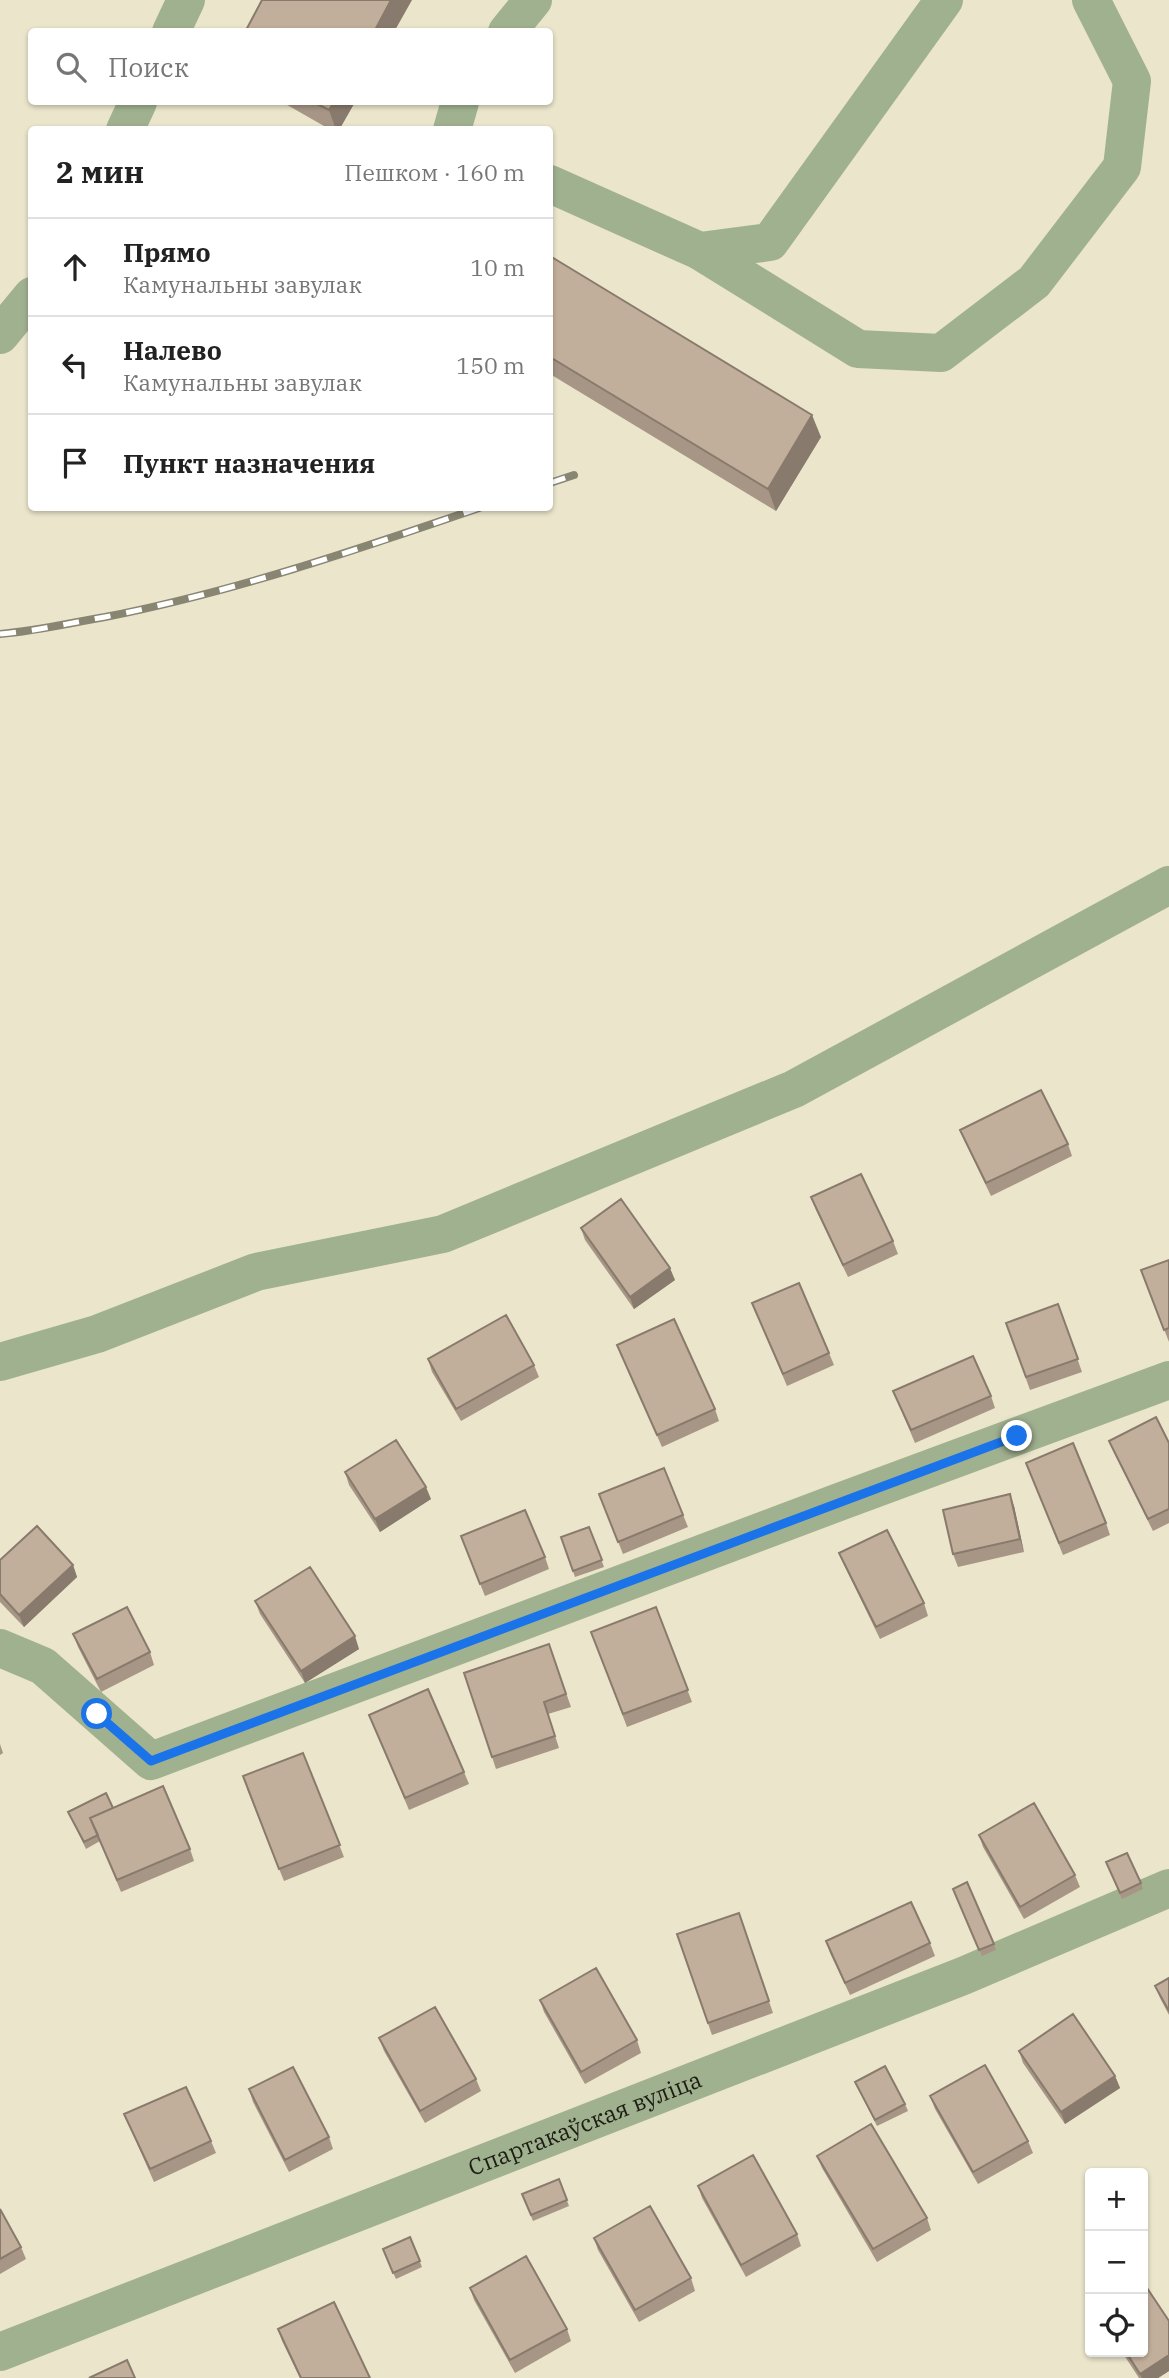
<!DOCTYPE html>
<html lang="ru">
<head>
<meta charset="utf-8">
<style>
  :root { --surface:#fff; --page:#f6f6f6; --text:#222; --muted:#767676; --line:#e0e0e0 }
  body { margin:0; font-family:"IBM Plex Serif",serif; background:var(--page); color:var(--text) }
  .controls { position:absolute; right:21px; bottom:21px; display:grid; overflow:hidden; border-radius:7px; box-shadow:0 2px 5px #0004 }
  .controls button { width:63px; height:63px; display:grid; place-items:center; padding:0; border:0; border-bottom:2px solid var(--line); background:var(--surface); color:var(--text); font:35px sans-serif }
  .stop { position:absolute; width:21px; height:21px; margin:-16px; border:5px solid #1a73e8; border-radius:50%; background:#fff }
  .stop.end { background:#1a73e8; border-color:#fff; box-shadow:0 2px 7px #0008 }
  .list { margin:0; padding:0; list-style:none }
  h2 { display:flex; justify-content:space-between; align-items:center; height:91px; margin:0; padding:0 28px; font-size:30px }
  h2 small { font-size:23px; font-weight:400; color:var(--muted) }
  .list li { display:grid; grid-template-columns:46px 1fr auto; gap:21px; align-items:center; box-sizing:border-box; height:98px; padding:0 28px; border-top:2px solid var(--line) }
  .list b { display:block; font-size:26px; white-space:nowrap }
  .list p { margin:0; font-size:23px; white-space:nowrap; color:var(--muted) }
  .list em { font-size:23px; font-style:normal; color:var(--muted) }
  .icon { flex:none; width:38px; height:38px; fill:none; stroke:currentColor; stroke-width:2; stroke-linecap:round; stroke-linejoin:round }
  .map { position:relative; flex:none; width:1169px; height:2378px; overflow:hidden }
  .search { position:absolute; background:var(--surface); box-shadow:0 2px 5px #0004; left:28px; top:28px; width:525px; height:77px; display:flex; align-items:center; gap:18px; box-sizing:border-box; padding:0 24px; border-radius:7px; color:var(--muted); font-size:26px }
  .panel { position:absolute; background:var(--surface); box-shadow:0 2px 5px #0004; left:28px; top:126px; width:525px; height:385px; border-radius:7px }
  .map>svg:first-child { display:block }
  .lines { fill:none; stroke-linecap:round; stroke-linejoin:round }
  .minor { stroke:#a0b190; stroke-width:38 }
  .rail-casing { stroke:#888573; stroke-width:8 }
  .rail { stroke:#fff; stroke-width:5; stroke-dasharray:16; stroke-linecap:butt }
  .wall { fill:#a79685 }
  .shaded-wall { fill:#887a6c }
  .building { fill:#c2af9b; stroke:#887a6c; stroke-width:2 }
  .route { stroke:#1a73e8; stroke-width:9 }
  .labels { text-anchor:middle; stroke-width:6; stroke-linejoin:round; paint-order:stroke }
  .street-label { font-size:23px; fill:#1e1d13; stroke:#fff }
</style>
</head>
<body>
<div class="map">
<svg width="1169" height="2378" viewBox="0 0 1169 2378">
  <rect width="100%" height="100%" fill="#eae5cb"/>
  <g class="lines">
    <g class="minor">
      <path d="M171,32l15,-32"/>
      <path d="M507,32l26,-32"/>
      <path d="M125,130l13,-28"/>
      <path d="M452,130l8,-28"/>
      <path d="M550,184l150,67 70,-9 174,-242"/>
      <path d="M700,251l158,98 83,4 93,-71 88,-115 10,-86 -41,-81"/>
      <path d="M0,335l32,-39"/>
      <path d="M0,1362l97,-28 159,-62 187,-38 351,-145 375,-204"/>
      <path d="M0,1648l43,18 108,95 688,-259 330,-122"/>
      <path id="s1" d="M0,2352l963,-376 206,-88"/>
    </g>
    <defs>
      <path id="rail" d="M550,483l24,-8
        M0,634c36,-3 70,-11 105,-17 128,-25 251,-67 374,-109"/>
    </defs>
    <use href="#rail" class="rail-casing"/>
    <use href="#rail" class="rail"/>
  </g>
  <path class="wall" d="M282,102h73l-16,28h-8z
    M550,256l271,181 -45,74 -226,-137z
    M960,1130l108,14 4,12 -81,40 -26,-54z
    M811,1197l82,44 5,13 -50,23 -32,-67z
    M581,1228l94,52 -41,29 -49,-69z
    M1169,1260v82l-28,-72z
    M752,1303l77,50 5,12 -47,21z
    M1058,1304l24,68 -52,18 -24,-67z
    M617,1345l98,64 4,12 -57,26z
    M428,1359l106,6 5,12 -78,44 -29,-49z
    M893,1391l98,5 4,12 -80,35z
    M1109,1441l60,2v80l-16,8 -39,-78z
    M1026,1463l80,60 4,12 -47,20z
    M664,1468l24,59 -65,27 -24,-60z
    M345,1472l86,27 -51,33 -31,-47z
    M1014,1506l10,46 -66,15 -5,-13z
    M589,1527l15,40 -29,10 -14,-40z
    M461,1537l84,20 4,12 -64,27z
    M839,1553l85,50 4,13 -48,23 -36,-74z
    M0,1560l73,5 4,12 -53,50 -24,-25z
    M255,1601l104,48 -54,34 -45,-69z
    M656,1607l36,95 -65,25 -36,-95z
    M73,1634l77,18 4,13 -53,27 -23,-45z
    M549,1644l22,63 -23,7 11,34 -63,21 -4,-12z
    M369,1715l95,57 5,12 -60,26z
    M0,1744l3,9 -3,2z
    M303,1753l41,104 -60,24 -37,-92z
    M113,1808l77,41 4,12 -73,31 -21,-51 -14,8 -18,-37z
    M979,1835l96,40 5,12 -56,32 -41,-72z
    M1109,1869l32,14 2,6 -21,10z
    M955,1895l39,49 2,6 -14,6z
    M739,1913l34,100 -61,22 -35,-101z
    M826,1941l104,2 5,13 -85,39 -20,-42z
    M1169,1978v37l-9,-17 -5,-12z
    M540,2000l97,40 4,13 -56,31 -41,-72z
    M379,2038l97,41 5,12 -56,32 -41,-72z
    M1019,2051l96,25 5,12 -55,36 -42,-61z
    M855,2082l50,22 3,7 -31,15z
    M249,2089l80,48 4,12 -44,23 -36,-70z
    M930,2096l98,45 5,12 -55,31 -43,-75z
    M124,2114l87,27 5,12 -62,29z
    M817,2156l110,62 4,12 -54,32 -55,-94z
    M559,2179l10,27 -36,15 -11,-27z
    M698,2186l99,48 4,12 -55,31 -44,-79z
    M0,2209l21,38 5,12 -26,15z
    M410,2237l12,30 -26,12 -11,-24z
    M594,2238l97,40 4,13 -56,31 -41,-72z
    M470,2288l97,41 4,12 -56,32 -41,-73z
    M278,2329l92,49h-70l-18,-37z
    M1122,2352h21l26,19 -11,7h-19z"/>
  <path class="shaded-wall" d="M391,0h21l-18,32h-20z
    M334,102h21l-16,28h-3l-7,-20z
    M812,415l9,22 -45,74 -8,-22z
    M670,1268l5,12 -41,29 -4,-12z
    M426,1487l5,12 -51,33 -5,-13z
    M1010,1494l4,12 10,46 -4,-13z
    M73,1565l4,12 -53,50 -5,-12z
    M355,1636l4,13 -54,34 -4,-12z
    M1115,2076l5,12 -55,36 -4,-12z
    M1169,2355v16l-11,7h-16l-2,-4z"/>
  <path class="building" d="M262,0h129l-17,32h-129z
    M313,102h21l-5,8z
    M550,256l262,159 -44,74 -218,-132z
    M1041,1090l27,54 -82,39 -26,-53z
    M861,1174l32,67 -50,24 -32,-68z
    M621,1199l49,69 -40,29 -49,-69z
    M1169,1260v68l-5,2 -23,-60z
    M799,1283l30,70 -46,21 -31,-71z
    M1058,1304l20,55 -52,18 -20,-54z
    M506,1315l28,50 -78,44 -28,-50z
    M674,1319l41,90 -58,26 -40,-90z
    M973,1356l18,40 -80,34 -18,-39z
    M1156,1417l13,26v66l-21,10 -39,-78z
    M396,1440l30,47 -51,32 -30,-47z
    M1073,1443l33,80 -47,20 -33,-80z
    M664,1468l19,47 -65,27 -19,-48z
    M1010,1494l10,45 -67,15 -10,-44z
    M525,1510l20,47 -65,27 -19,-48z
    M37,1526l36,39 -54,50 -19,-21v-34z
    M589,1527l13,33 -29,11 -12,-34z
    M887,1530l37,73 -48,24 -37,-74z
    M310,1567l45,69 -54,35 -46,-70z
    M127,1607l23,45 -53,27 -24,-45z
    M656,1607l32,83 -65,24 -32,-82z
    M549,1644l17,50 -22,8 11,34 -63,21 -28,-84z
    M428,1689l36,83 -59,26 -36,-83z
    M303,1753l37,92 -61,24 -36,-93z
    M163,1786l27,63 -73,31 -27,-62z
    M106,1793l7,15 -23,10 8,17 -14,7 -16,-30z
    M1034,1803l41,72 -55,32 -41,-72z
    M1127,1853l14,30 -21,10 -14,-31z
    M967,1882l27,62 -15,6 -26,-61z
    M911,1902l19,41 -85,40 -19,-42z
    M739,1913l30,88 -61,22 -31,-89z
    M596,1968l41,72 -56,32 -41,-72z
    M1169,1978v33l-14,-25z
    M435,2007l41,72 -56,32 -41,-73z
    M1073,2014l42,62 -54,36 -42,-61z
    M985,2065l43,76 -55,31 -43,-76z
    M885,2066l20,38 -30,16 -20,-38z
    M293,2067l36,70 -44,23 -36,-71z
    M186,2087l25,54 -61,28 -26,-55z
    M871,2124l56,94 -54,31 -56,-93z
    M753,2155l44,79 -56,31 -43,-79z
    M559,2179l8,21 -36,15 -9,-21z
    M650,2206l41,72 -56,32 -41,-72z
    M0,2209l21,38 -21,12z
    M410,2237l10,24 -27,12 -10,-24z
    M526,2256l41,73 -57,31 -40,-72z
    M1145,2285l24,36v34l-29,19 -14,-22h17v-65z
    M334,2302l36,76h-69l-23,-49z
    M127,2360l8,18h-46z"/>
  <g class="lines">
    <path class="route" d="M97,1714l54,47 866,-325"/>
  </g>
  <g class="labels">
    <g class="street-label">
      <text dy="8" stroke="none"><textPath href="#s1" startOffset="628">Спартакаўская вуліца</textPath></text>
    </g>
  </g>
</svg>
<div class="controls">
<button>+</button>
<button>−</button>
<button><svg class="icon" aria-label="locate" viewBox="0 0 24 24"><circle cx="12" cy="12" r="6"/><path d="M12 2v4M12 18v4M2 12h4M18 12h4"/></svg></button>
</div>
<div class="stop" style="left:97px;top:1714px"></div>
<div class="stop end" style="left:1017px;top:1436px"></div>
<div class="search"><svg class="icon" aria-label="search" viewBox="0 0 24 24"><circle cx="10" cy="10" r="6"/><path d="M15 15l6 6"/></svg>Поиск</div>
<section class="panel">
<h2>2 мин<small>Пешком · 160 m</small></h2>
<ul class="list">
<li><svg class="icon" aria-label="ahead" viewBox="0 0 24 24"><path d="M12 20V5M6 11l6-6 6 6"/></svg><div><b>Прямо</b><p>Камунальны завулак</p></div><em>10 m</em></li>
<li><svg class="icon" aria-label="left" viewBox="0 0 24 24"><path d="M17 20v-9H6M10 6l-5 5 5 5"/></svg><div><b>Налево</b><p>Камунальны завулак</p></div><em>150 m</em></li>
<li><svg class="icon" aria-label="arrive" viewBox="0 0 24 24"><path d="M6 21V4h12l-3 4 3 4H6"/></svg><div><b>Пункт назначения</b></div></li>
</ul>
</section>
</div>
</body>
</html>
